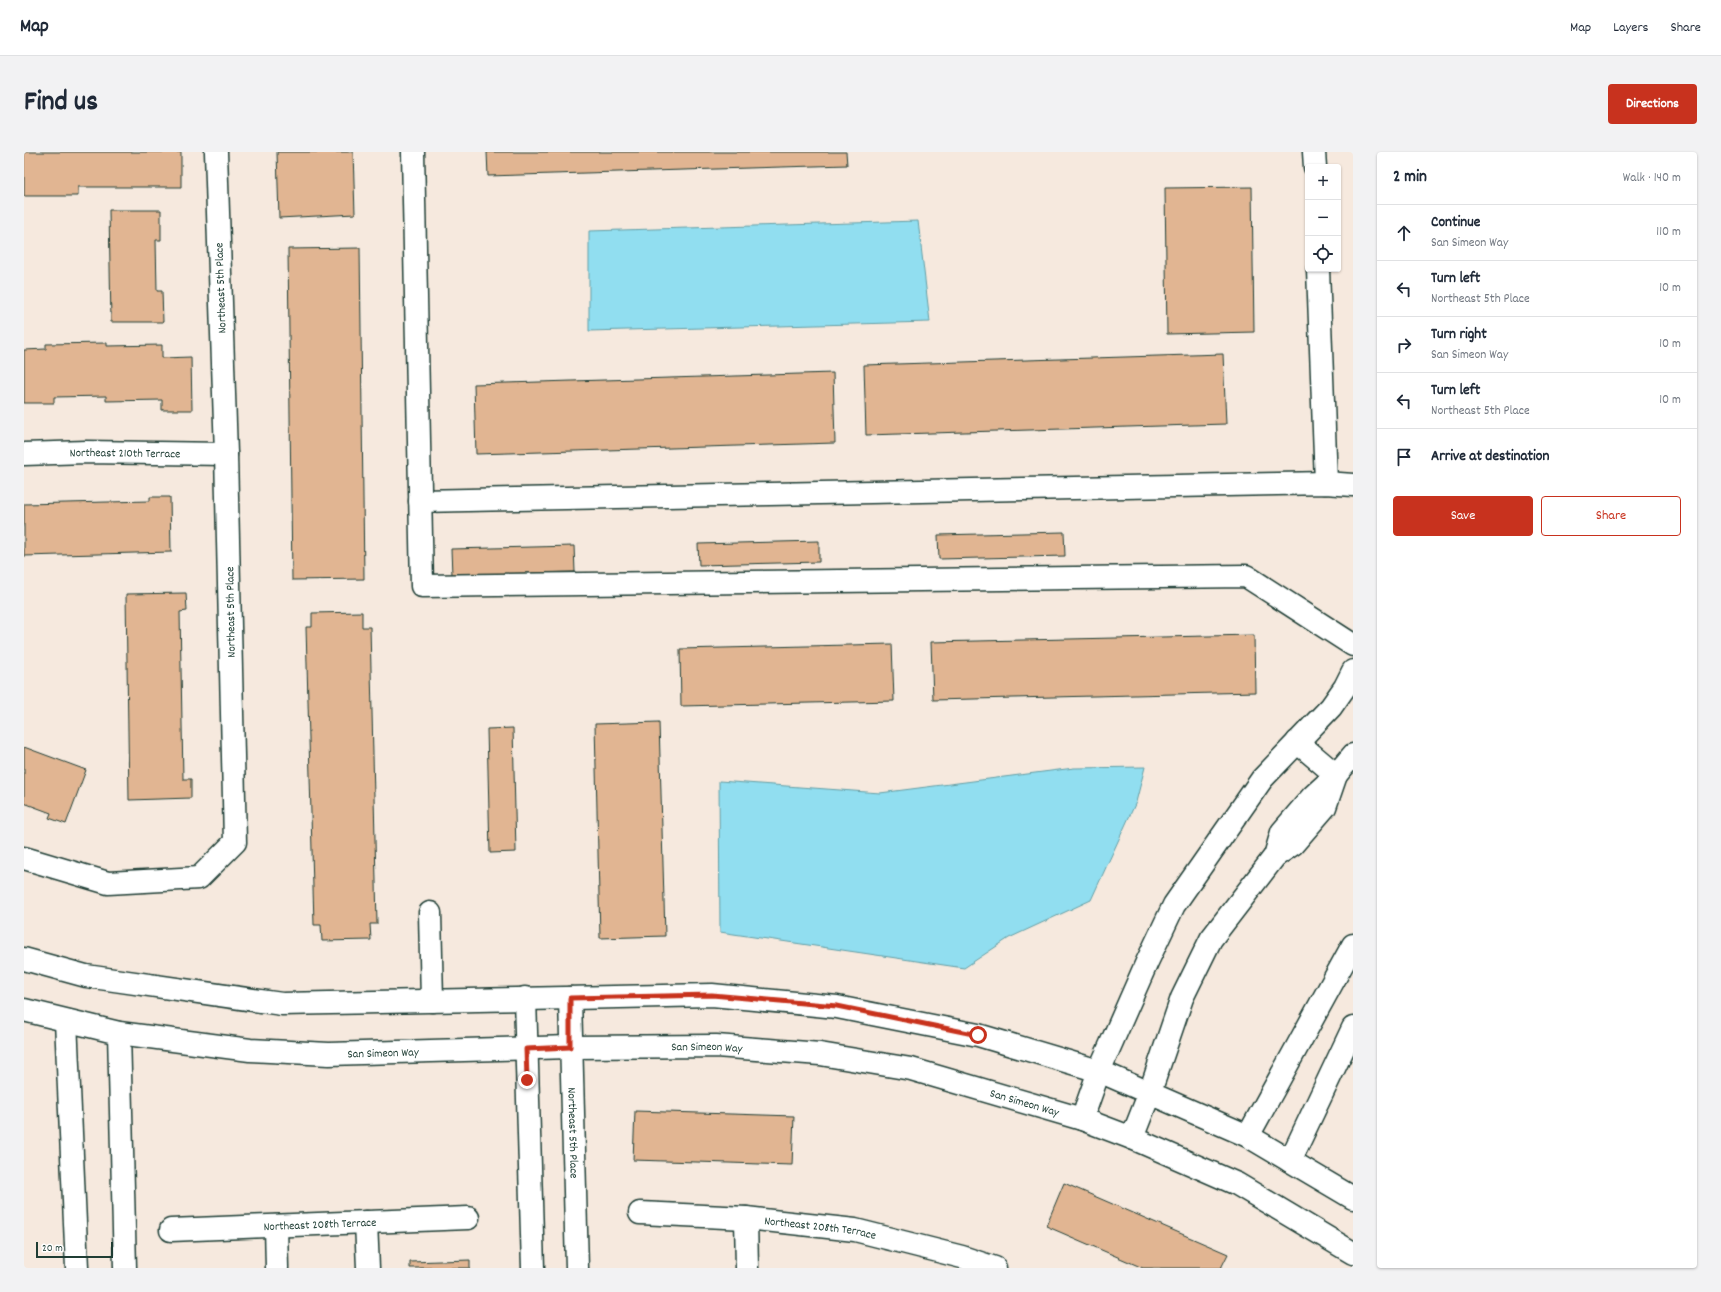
<!DOCTYPE html>
<html lang="en">
<head>
<meta charset="utf-8">
<style>
  :root { --surface:#fff; --page:#f2f2f3; --text:#1f2937; --muted:#747a83; --line:#e0e1e3; --accent:#c8321e }
  body { margin:0; font-family:Dekko,sans-serif; background:var(--page); color:var(--text) }
  .controls { position:absolute; right:12px; top:12px; display:grid; overflow:hidden; border-radius:4px; box-shadow:0 1px 3px #0004 }
  .controls button { width:36px; height:36px; display:grid; place-items:center; padding:0; border:0; border-bottom:1px solid var(--line); background:var(--surface); color:var(--text); font:20px sans-serif }
  .scale { position:absolute; left:12px; bottom:10px; width:77px; box-sizing:border-box; padding-left:4px; border:2px solid #1f3d34; border-top:0; font-size:11px; line-height:14px; white-space:nowrap; color:#1f3d34; -webkit-text-stroke:3px #fff; paint-order:stroke }
  .stop { position:absolute; width:12px; height:12px; margin:-9px; border:3px solid #c8321e; border-radius:50%; background:#fff }
  .stop.end { background:#c8321e; border-color:#fff; box-shadow:0 1px 4px #0008 }
  .list { margin:0; padding:0; list-style:none }
  h2 { display:flex; justify-content:space-between; align-items:center; height:52px; margin:0; padding:0 16px; font-size:17px }
  h2 small { font-size:13px; font-weight:400; color:var(--muted) }
  .list li { display:grid; grid-template-columns:26px 1fr auto; gap:12px; align-items:center; box-sizing:border-box; height:56px; padding:0 16px; border-top:1px solid var(--line) }
  .list b { display:block; font-size:15px; white-space:nowrap }
  .list p { margin:0; font-size:13px; white-space:nowrap; color:var(--muted) }
  .list em { font-size:13px; font-style:normal; color:var(--muted) }
  .actions { display:flex; gap:8px; padding:12px 16px }
  .actions a { flex:1; padding:9px 0; border:1px solid var(--accent); border-radius:4px; text-align:center; font-size:14px; color:var(--accent) }
  .actions .main { background:var(--accent); color:#fff }
  .icon { flex:none; width:22px; height:22px; fill:none; stroke:currentColor; stroke-width:2; stroke-linecap:round; stroke-linejoin:round }
  .map { position:relative; flex:none; width:1329px; height:1116px; overflow:hidden; border-radius:4px }
  header { display:flex; align-items:center; gap:24px; box-sizing:border-box; height:56px; padding:0 20px; background:var(--surface); border-bottom:1px solid var(--line) }
  header strong { font-size:19px }
  nav { display:flex; gap:22px; margin-inline-start:auto; font-size:14px }
  .intro { display:flex; align-items:center; justify-content:space-between; box-sizing:border-box; height:96px; padding:0 24px }
  h1 { margin:0; font-size:28px }
  .button { padding:10px 18px; border-radius:4px; background:var(--accent); color:#fff; font-size:14px; font-weight:700 }
  main { display:flex; gap:24px; padding:0 24px }
  aside { flex:1; background:var(--surface); border-radius:4px; box-shadow:0 1px 3px #0004 }
  .map>svg:first-child { display:block }
  .water { fill:#91def0; stroke:#639ea5 }
  .building { fill:#e1b592; stroke:#1f3d34 }
  .lines { fill:none; stroke-linecap:round; stroke-linejoin:round }
  .minor-casing { stroke:#1f3d34; stroke-width:25 }
  .minor { stroke:#fff; stroke-width:22 }
  .route { stroke:#c8321e; stroke-width:5 }
  .labels { text-anchor:middle; stroke-width:4; stroke-linejoin:round; paint-order:stroke }
  .street-label { font-size:12px; fill:#1f3d34; stroke:#fff }
</style>
</head>
<body>
<header>
<strong>Map</strong>
<nav><a>Map</a><a>Layers</a><a>Share</a></nav>
</header>
<div class="intro"><h1>Find us</h1><a class="button">Directions</a></div>
<main>
<div class="map">
<svg width="1329" height="1116" viewBox="0 0 1329 1116">
  <rect width="100%" height="100%" fill="#f6e9de"/>
  <filter id="ink" filterUnits="userSpaceOnUse"><feTurbulence type="fractalNoise" baseFrequency=".025" numOctaves="2"/><feDisplacementMap in="SourceGraphic" scale="8" xChannelSelector="R" yChannelSelector="G"/><feConvolveMatrix kernelMatrix="1 2 1 2 8 2 1 2 1" color-interpolation-filters="sRGB"/></filter>
  <g filter="url(#ink)">
    <path class="water" d="M894,69l12,101 -341,9v-100z
      M1121,615l-9,35 -45,98 -82,38 -45,30 -244,-36 -1,-151 161,12 194,-25z"/>
    <path class="building" d="M0,0h157v35h-103v9h-54z
      M253,0h76l2,62 -76,4z
      M463,0h359l1,13 -359,11z
      M1228,35l2,145 -87,2 -2,-146z
      M85,58h52v30h-5l1,51h5l1,31h-52z
      M336,96l4,331 -72,1 -4,-331z
      M83,191v3l55,-1v13l29,-1 1,53h-30v-10l-56,1v-5l-52,1v6h-30v-53l22,-1v-5z
      M1199,202l3,70 -360,11 -2,-70z
      M809,221l2,70 -359,11 -2,-70z
      M126,345h20l1,55 -147,4v-52l126,-3z
      M1040,380l1,24 -126,3 -1,-24z
      M795,389v21l-120,3 -1,-21z
      M550,394l1,26 -123,3 -1,-26z
      M162,441l1,18 -7,1 3,167h8v19l-62,2 -3,-206z
      M338,460v15h8l7,297h-7l1,16 -49,1 -1,-16h-7l-8,-298h6v-14z
      M1230,483l1,57 -322,8 -2,-58z
      M868,492l2,57 -213,5 -1,-57z
      M635,570l6,214 -65,2 -5,-214z
      M489,576l3,124 -26,1 -3,-124z
      M0,595l62,23 -20,54 -17,-6 2,-5 -27,-10z
      M611,959l159,5 -2,49 -159,-5z
      M1040,1031l164,71 -7,14h-78l-97,-42z
      M446,1108v8h-60v-6z"/>
    <g class="lines">
      <defs>
        <g id="minor">
          <path d="M389,0l9,434 824,-10 107,69"/>
          <path d="M1290,0l1,15"/>
          <path d="M1294,117l8,214"/>
          <path id="s1" d="M0,302l62,-2 140,2"/>
          <path d="M396,349l906,-18 27,2"/>
          <path d="M1273,590l39,33"/>
          <path d="M1251,704l7,-24 31,-36 23,-21 17,-20"/>
          <path d="M0,706l84,25 91,-5 36,-36 -9,-388 -10,-302"/>
          <path d="M406,761l2,88"/>
          <path d="M0,807l62,17 196,28 430,-9 125,12 141,28 121,36 149,65 105,62"/>
          <path d="M501,846l8,270"/>
          <path id="s2" d="M546,846l7,270"/>
          <path id="s3" d="M0,858l95,23 131,17 79,4 241,-7 146,-1 104,8 91,15 171,50 50,19 105,46 116,69"/>
          <path d="M42,869l11,247"/>
          <path d="M95,881l6,235"/>
          <path d="M1058,967l17,-48 48,-109 27,-57 88,-126 69,-72 14,-20 8,-16"/>
          <path d="M1224,984l105,-191"/>
          <path d="M1108,986l18,-46 32,-94 29,-59 64,-83 18,-12 32,-37 11,-32"/>
          <path d="M1266,1009l63,-133"/>
          <path id="s4" d="M616,1061l106,5 109,12 107,27 33,11"/>
          <path d="M722,1066l1,50"/>
          <path d="M342,1070l2,46"/>
          <path d="M252,1074l1,42"/>
          <path id="s5" d="M147,1078l297,-12"/>
        </g>
      </defs>
      <use href="#minor" class="minor-casing"/>
      <use href="#minor" class="minor"/>
    </g>
  </g>
  <g class="lines" filter="url(#ink)">
    <path class="route" d="M503,928l-1,-31 44,-2v-49l142,-3 125,11 141,29"/>
  </g>
  <g class="labels">
    <g class="street-label">
      <text transform="translate(196 136) rotate(-92)" y="4">Northeast 5th Place</text>
      <text dy="4" stroke="none"><textPath href="#s1" startOffset="101">Northeast 210th Terrace</textPath></text>
      <text transform="translate(206 460) rotate(-91)" y="4">Northeast 5th Place</text>
      <text dy="4" stroke="none"><textPath href="#s3" startOffset="687">San Simeon Way</textPath></text>
      <text dy="4" stroke="none"><textPath href="#s3" startOffset="363">San Simeon Way</textPath></text>
      <text dy="4" stroke="none"><textPath href="#s3" startOffset="1011">San Simeon Way</textPath></text>
      <text dy="4" stroke="none"><textPath href="#s2" startOffset="135">Northeast 5th Place</textPath></text>
      <text dy="4" stroke="none"><textPath href="#s5" startOffset="149">Northeast 208th Terrace</textPath></text>
      <text dy="4" stroke="none"><textPath href="#s4" startOffset="181">Northeast 208th Terrace</textPath></text>
    </g>
  </g>
</svg>
<div class="controls">
<button>+</button>
<button>−</button>
<button><svg class="icon" aria-label="locate" viewBox="0 0 24 24"><circle cx="12" cy="12" r="6"/><path d="M12 2v4M12 18v4M2 12h4M18 12h4"/></svg></button>
</div>
<div class="scale">20 m</div>
<div class="stop" style="left:954px;top:883px"></div>
<div class="stop end" style="left:503px;top:928px"></div>
</div>
<aside>
<h2>2 min<small>Walk · 140 m</small></h2>
<ul class="list">
<li><svg class="icon" aria-label="ahead" viewBox="0 0 24 24"><path d="M12 20V5M6 11l6-6 6 6"/></svg><div><b>Continue</b><p>San Simeon Way</p></div><em>110 m</em></li>
<li><svg class="icon" aria-label="left" viewBox="0 0 24 24"><path d="M17 20v-9H6M10 6l-5 5 5 5"/></svg><div><b>Turn left</b><p>Northeast 5th Place</p></div><em>10 m</em></li>
<li><svg class="icon" aria-label="right" viewBox="0 0 24 24"><path d="M7 20v-9h11M14 6l5 5-5 5"/></svg><div><b>Turn right</b><p>San Simeon Way</p></div><em>10 m</em></li>
<li><svg class="icon" aria-label="left" viewBox="0 0 24 24"><path d="M17 20v-9H6M10 6l-5 5 5 5"/></svg><div><b>Turn left</b><p>Northeast 5th Place</p></div><em>10 m</em></li>
<li><svg class="icon" aria-label="arrive" viewBox="0 0 24 24"><path d="M6 21V4h12l-3 4 3 4H6"/></svg><div><b>Arrive at destination</b></div></li>
</ul>
<div class="actions"><a class="main">Save</a><a>Share</a></div>
</aside>
</main>
</body>
</html>
